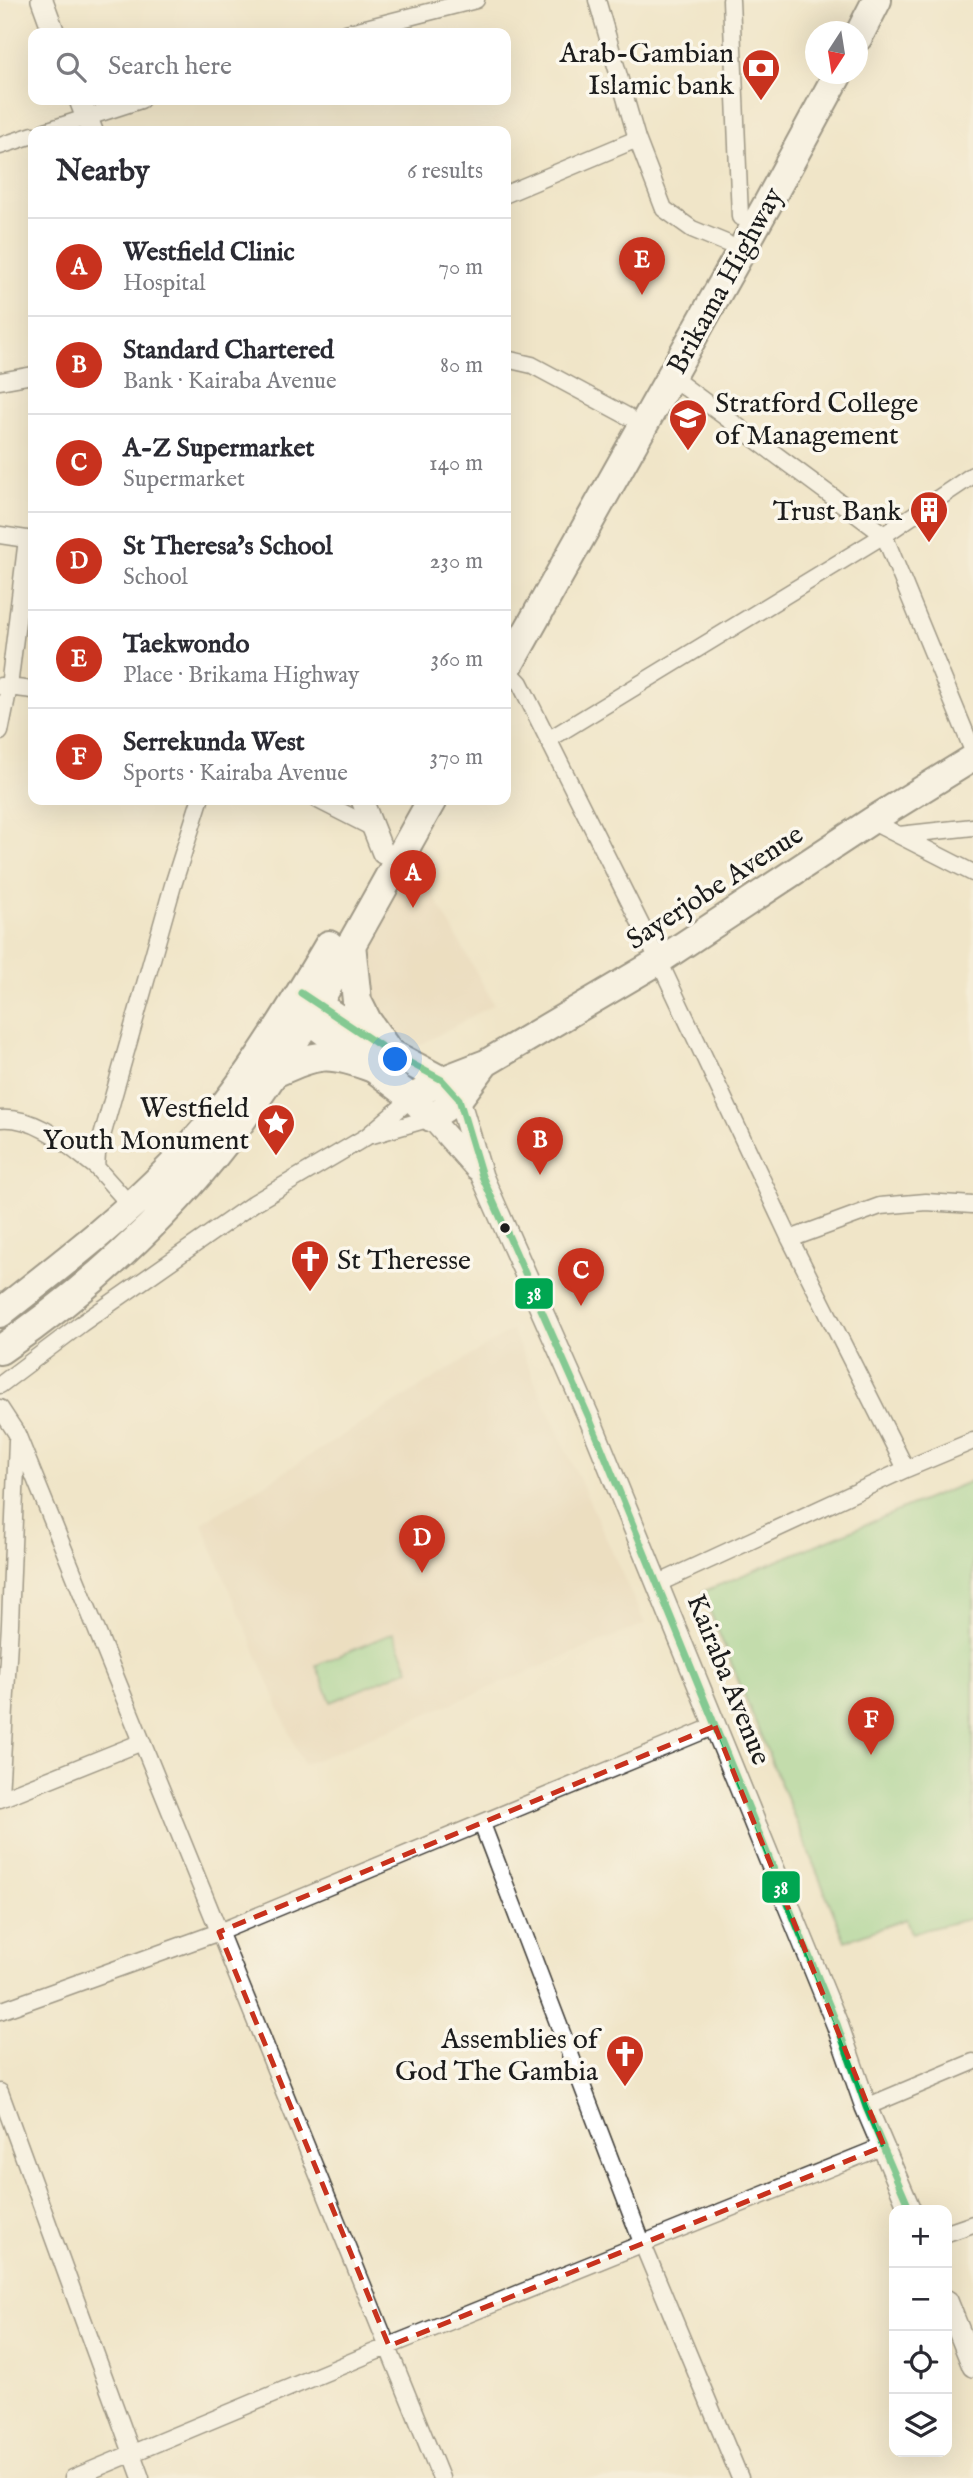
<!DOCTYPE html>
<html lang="en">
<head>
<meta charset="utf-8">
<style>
  :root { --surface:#fff; --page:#f7f7f7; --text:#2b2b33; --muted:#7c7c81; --line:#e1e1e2; --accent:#c8321e }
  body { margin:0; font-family:"IM FELL English",serif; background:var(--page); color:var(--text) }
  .controls { position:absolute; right:21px; bottom:21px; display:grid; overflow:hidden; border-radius:14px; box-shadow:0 7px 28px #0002 }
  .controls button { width:63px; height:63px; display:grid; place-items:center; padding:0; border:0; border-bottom:2px solid var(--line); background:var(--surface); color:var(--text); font:35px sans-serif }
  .compass { position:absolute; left:805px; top:21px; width:63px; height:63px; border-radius:50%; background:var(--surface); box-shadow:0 7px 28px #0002; rotate:192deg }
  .you { position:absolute; left:396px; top:1060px; width:24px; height:24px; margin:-18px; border:5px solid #fff; border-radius:50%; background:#1a73e8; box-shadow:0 0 0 10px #1a73e833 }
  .badge { display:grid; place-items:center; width:46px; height:46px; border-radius:50%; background:var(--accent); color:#fff; font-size:23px; font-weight:700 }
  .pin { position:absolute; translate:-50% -58px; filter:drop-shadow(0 2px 4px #0008) }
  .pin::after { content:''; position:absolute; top:37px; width:24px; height:21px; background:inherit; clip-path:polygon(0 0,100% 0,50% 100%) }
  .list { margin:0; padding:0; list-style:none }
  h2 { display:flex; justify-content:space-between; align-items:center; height:91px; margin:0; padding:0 28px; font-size:30px }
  h2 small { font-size:23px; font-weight:400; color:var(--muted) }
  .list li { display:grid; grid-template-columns:46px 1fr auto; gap:21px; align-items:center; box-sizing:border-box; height:98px; padding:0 28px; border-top:2px solid var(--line) }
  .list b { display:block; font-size:26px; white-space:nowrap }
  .list p { margin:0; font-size:23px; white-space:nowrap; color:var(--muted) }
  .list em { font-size:23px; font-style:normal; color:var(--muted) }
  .icon { flex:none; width:38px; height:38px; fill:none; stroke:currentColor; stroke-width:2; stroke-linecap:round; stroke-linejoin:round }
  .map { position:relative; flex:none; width:973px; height:2478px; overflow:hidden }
  .search { position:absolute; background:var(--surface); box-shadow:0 7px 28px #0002; left:28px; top:28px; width:483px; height:77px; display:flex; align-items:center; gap:18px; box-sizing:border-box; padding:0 24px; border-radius:14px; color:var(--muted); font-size:26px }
  .panel { position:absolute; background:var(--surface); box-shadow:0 7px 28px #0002; left:28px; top:126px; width:483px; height:679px; border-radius:14px }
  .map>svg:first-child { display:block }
  .built { fill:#e6d4b7 }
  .pitch { fill:#8cd18b; stroke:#547654; stroke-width:2 }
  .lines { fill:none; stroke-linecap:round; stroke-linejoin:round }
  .minor-casing { stroke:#3c3a36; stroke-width:19 }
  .tertiary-casing { stroke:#3c3a36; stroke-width:24 }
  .primary-casing { stroke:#3c3a36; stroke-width:30 }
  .trunk-casing { stroke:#3c3a36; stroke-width:32 }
  .minor { stroke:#fff; stroke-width:16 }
  .tertiary { stroke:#fff; stroke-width:21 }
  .primary { stroke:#fff; stroke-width:26 }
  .trunk { stroke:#fff; stroke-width:28 }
  .bus-1-casing { stroke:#fbf7ec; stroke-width:12 }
  .bus-1 { stroke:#00a651; stroke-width:7 }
  .marked { fill:none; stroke:#c8321e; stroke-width:5; stroke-dasharray:14 9; stroke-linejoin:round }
  .bus-dot { fill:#1c1c1c; stroke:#fbf7ec; stroke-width:2.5 }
  .labels { text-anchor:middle; stroke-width:7; stroke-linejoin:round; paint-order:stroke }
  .poi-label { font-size:28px; fill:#1c1c1c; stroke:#fbf7ec; text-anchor:end }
  .street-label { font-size:28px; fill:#1c1c1c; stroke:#fbf7ec }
  .line-badge { stroke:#fbf7ec; stroke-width:2.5 }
  .badge-label { font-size:19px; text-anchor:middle; font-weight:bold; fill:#fff }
</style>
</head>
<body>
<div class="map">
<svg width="973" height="2478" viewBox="0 0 973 2478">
  <rect width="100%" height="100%" fill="#fbf7ec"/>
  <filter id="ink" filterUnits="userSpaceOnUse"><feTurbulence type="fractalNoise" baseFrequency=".0143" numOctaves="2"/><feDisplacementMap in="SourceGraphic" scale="14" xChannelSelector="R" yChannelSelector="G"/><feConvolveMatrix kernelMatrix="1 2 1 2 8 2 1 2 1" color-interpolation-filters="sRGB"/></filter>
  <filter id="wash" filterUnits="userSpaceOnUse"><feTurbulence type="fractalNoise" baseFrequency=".00686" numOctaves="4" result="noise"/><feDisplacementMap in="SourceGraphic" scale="28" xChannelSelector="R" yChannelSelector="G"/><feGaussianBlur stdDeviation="1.57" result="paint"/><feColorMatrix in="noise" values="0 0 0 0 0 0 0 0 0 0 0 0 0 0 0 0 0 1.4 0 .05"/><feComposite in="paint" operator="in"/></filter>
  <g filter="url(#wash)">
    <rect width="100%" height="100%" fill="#f0e5c8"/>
    <path class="built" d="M411,854l83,150 -74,41 -20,-8 -21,-16 -21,-58z
      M512,1330l133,294 -342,141 -101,-242z"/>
    <path class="pitch" d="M973,1480v438l-62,15 -5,-14 -61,22 -143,-349z
      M393,1633l16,36 -78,33 -15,-37z"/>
  </g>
  <g filter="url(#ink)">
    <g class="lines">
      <defs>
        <path id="minor" d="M597,0l40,139 27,70 28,20 34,14
          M731,0l9,217
          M346,33l130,-33
          M45,131l96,-31
          M0,146l33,-11
          M506,194l131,-55
          M506,359l26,6 95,51
          M670,376l214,159 89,216
          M0,381l33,-6
          M0,535l33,5
          M506,668l14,15 139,278 131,278 116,230
          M0,686l33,4
          M0,732l9,-45 18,-148
          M548,740l336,-205 89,-60
          M318,800l55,28
          M871,821l102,52
          M899,835l74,-8
          M0,1119c38,-3 68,27 96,48
          M372,1135l59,-17
          M130,1205l-34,-38 1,-13 76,-269 27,-85
          M790,1239l90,-33 46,-4 47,3
          M0,1385l81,-61 173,-121 112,-66 46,-39
          M0,1408l17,26 424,1044
          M657,1584l249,-115 67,-28
          M0,1795l10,-171 7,-184
          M0,1799l142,-57
          M482,1824l161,421 97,233
          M0,2011l219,-79 496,-206
          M0,2092l141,386
          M866,2107l107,-45
          M947,2233l26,-9
          M73,2478l316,-132 495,-200"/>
        <path id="tertiary" d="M42,0l12,33
          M80,100l12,31
          M362,800l21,53
          M459,1099l23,77 109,246 246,602 29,83 44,103
          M431,1118l45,51
          M947,2301l26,65"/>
        <path id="primary" d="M301,993l87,58 54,29 9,10
          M291,1007l121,91 19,20 28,-19 27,-36
          M412,1098l30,-18 44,-17 173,-102 212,-140 102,-63"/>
        <path id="trunk" d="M858,37l19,-37
          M506,670l262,-467 70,-129
          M351,944l6,57 10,20 21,30
          M272,1074c46,-20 53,-24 101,-6
          M0,1313c58,-46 119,-92 171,-146 64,-65 112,-144 158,-222
          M0,1350c84,-57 164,-129 226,-209 80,-106 141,-226 206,-341"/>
      </defs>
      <use href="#minor" class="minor-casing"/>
      <use href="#tertiary" class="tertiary-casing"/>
      <use href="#primary" class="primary-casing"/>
      <use href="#trunk" class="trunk-casing"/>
      <use href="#minor" class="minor"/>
      <use href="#tertiary" class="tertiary"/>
      <use href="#primary" class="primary"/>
      <use href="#trunk" class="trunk"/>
      <defs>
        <path id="bus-1" d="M301,993l87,58 54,29 17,19 23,77 109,246 246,602 29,83 44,103"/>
      </defs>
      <use href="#bus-1" class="bus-1-casing"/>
      <use href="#bus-1" class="bus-1"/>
    </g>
  </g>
  <path d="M0 0H973V2478H0ZM715,1726l169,420 -495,200 -170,-414z" fill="#f0e5c8" fill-opacity=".55" fill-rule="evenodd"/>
  <path class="marked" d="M715,1726l169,420 -495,200 -170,-414z"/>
  <defs>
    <symbol id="bank-pin" viewBox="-11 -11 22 30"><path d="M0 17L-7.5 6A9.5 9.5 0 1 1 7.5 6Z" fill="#c8321e" stroke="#fbf7ec"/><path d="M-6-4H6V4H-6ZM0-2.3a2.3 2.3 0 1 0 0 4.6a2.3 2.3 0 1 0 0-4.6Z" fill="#fff"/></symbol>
    <symbol id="university-pin" viewBox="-11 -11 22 30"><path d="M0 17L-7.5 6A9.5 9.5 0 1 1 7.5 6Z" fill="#c8321e" stroke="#fbf7ec"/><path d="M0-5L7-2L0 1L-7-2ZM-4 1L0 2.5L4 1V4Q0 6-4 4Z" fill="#fff"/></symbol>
    <symbol id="building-pin" viewBox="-11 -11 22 30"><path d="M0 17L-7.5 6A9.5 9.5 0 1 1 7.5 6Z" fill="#c8321e" stroke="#fbf7ec"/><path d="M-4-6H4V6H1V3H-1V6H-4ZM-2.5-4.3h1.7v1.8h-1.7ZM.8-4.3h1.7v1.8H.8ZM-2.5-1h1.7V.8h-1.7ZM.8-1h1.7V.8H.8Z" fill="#fff"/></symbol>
    <symbol id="sight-pin" viewBox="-11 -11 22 30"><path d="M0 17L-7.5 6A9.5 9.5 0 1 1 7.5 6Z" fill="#c8321e" stroke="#fbf7ec"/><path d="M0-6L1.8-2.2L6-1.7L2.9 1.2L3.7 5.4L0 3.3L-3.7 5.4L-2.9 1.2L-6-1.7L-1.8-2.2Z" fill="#fff"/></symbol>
    <symbol id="church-pin" viewBox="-11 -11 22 30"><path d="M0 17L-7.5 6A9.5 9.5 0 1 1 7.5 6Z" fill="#c8321e" stroke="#fbf7ec"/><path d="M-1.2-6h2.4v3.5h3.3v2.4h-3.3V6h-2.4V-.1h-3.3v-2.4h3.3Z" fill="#fff"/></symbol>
  </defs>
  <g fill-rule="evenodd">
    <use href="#bank-pin" x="739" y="46" width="44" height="60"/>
    <use href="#university-pin" x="666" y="396" width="44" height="60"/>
    <use href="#building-pin" x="907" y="488" width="44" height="60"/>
    <use href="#sight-pin" x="254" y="1101" width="44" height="60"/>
    <use href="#church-pin" x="288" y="1237" width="44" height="60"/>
    <use href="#church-pin" x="603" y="2032" width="44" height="60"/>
  </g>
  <circle class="bus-dot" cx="505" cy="1228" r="6"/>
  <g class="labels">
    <g class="poi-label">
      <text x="734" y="62">Arab-Gambian<tspan x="734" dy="32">Islamic bank</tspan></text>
      <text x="715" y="412" text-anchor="start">Stratford College<tspan x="715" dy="32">of Management</tspan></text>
      <text x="902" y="520">Trust Bank</text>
      <text x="249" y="1117">Westfield<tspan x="249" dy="32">Youth Monument</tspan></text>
      <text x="337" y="1269" text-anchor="start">St Theresse</text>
      <text x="598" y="2048">Assemblies of<tspan x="598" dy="32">God The Gambia</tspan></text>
    </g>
    <g class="street-label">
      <text transform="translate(724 280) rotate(-61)" y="10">Brikama Highway</text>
      <text transform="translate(714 886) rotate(-33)" y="10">Sayerjobe Avenue</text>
      <text transform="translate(730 1679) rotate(68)" y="10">Kairaba Avenue</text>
    </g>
  </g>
  <g class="line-badge">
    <rect x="514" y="1277" width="40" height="33" rx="7" fill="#00a651"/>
    <rect x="761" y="1870" width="40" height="34" rx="7" fill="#00a651"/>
  </g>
  <g class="badge-label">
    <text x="534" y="1300">38</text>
    <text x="781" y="1894">38</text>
  </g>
</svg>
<div class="controls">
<button>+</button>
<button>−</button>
<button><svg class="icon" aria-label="locate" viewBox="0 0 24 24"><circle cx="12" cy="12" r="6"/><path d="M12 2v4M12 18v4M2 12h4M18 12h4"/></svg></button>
<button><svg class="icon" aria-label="layers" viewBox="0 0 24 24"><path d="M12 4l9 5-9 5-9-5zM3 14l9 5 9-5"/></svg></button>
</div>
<svg class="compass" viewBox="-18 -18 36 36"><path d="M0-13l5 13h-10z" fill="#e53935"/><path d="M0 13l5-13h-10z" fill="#7c7c81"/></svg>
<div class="you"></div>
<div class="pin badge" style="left:413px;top:908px">A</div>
<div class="pin badge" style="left:540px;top:1175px">B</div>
<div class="pin badge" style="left:581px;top:1306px">C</div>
<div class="pin badge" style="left:422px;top:1573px">D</div>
<div class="pin badge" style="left:642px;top:295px">E</div>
<div class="pin badge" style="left:871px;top:1755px">F</div>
<div class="search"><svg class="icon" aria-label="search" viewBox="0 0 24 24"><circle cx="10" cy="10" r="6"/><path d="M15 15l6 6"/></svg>Search here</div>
<section class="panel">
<h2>Nearby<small>6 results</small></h2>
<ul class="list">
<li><span class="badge">A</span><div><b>Westfield Clinic</b><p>Hospital</p></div><em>70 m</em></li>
<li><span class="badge">B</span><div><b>Standard Chartered</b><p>Bank · Kairaba Avenue</p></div><em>80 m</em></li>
<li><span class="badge">C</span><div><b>A-Z Supermarket</b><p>Supermarket</p></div><em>140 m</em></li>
<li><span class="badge">D</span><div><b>St Theresa's School</b><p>School</p></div><em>230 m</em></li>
<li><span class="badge">E</span><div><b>Taekwondo</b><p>Place · Brikama Highway</p></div><em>360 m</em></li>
<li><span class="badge">F</span><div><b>Serrekunda West</b><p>Sports · Kairaba Avenue</p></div><em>370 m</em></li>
</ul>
</section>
</div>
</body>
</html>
